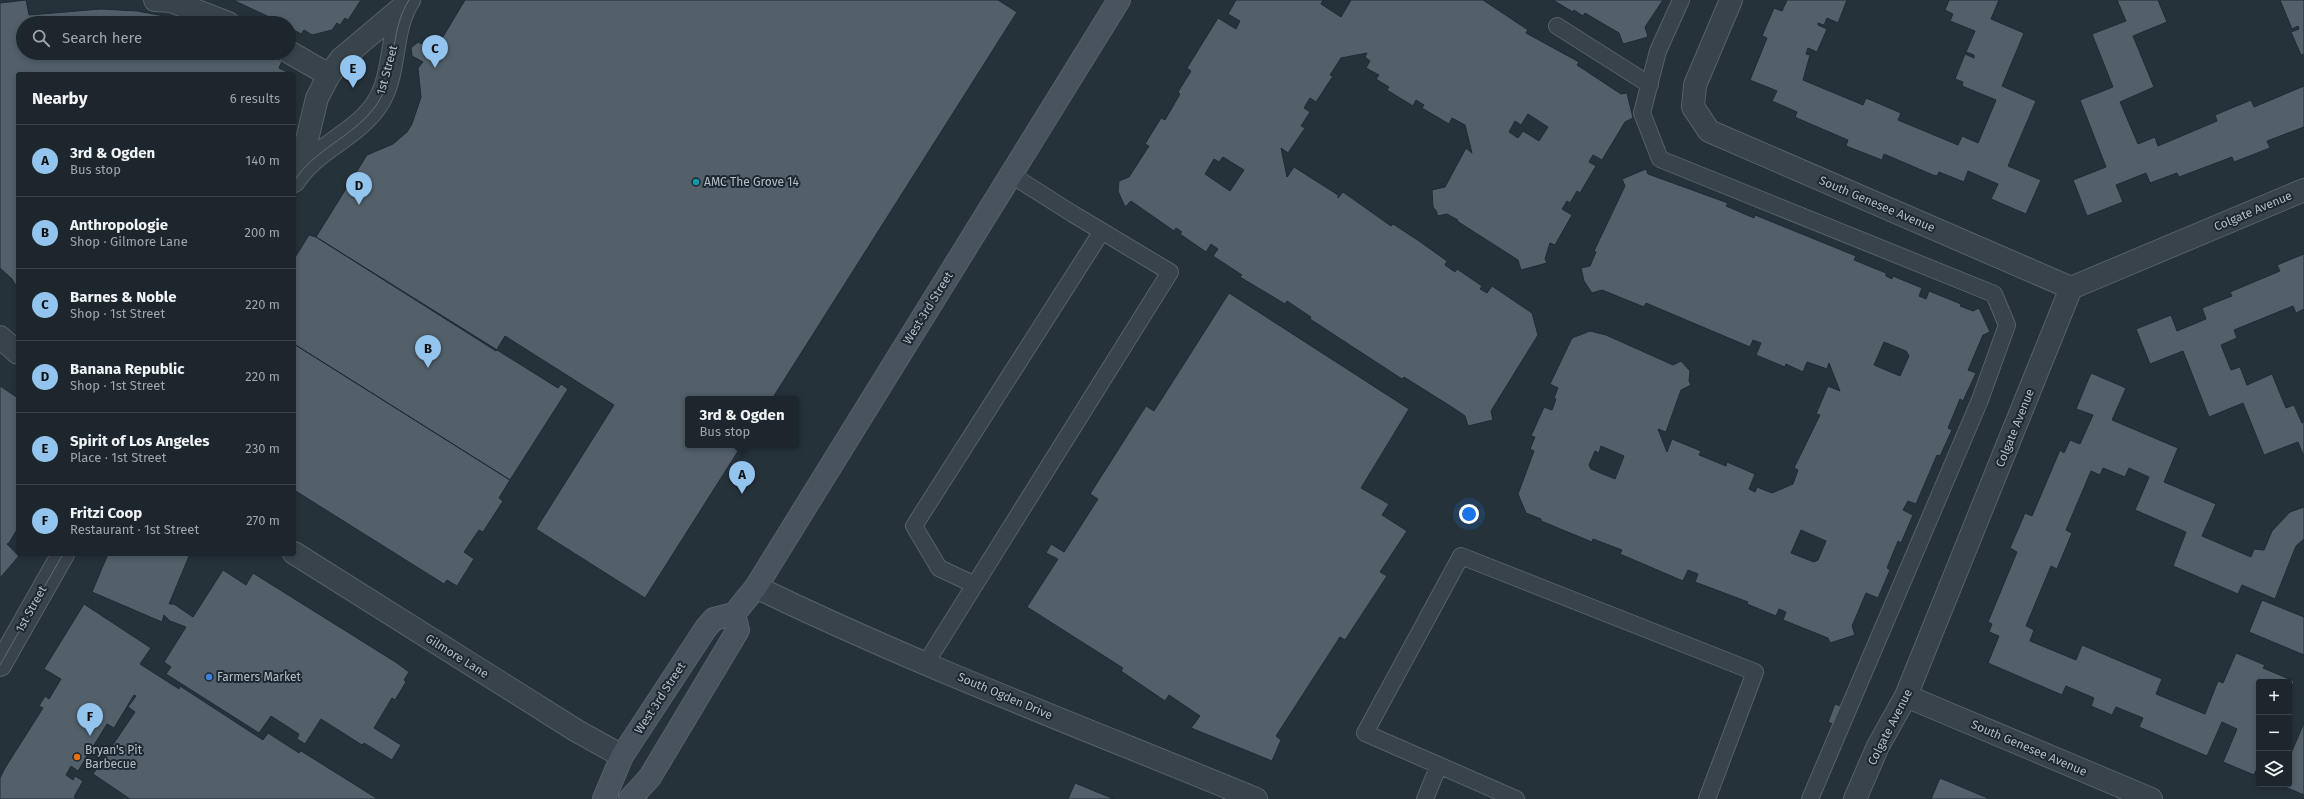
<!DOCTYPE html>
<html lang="en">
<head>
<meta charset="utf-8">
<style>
  :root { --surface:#1c262c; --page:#252e34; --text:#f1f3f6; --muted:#a0a5a9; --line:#3a4348; --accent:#93c4ed }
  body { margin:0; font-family:"Fira Sans",sans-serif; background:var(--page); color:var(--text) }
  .controls { position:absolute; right:12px; bottom:12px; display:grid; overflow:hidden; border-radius:4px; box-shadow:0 2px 6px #0003 }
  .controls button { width:36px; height:36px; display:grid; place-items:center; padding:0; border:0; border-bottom:1px solid var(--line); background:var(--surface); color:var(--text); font:20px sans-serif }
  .you { position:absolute; left:1469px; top:514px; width:14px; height:14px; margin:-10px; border:3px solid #fff; border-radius:50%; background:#1a73e8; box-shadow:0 0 0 6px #1a73e833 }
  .badge { display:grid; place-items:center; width:26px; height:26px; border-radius:50%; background:var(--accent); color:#111; font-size:13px; font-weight:700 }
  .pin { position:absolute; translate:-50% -33px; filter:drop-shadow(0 1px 2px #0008) }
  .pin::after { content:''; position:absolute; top:21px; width:14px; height:12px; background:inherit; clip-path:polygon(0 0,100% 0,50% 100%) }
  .popup { position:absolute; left:685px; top:396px; width:114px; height:52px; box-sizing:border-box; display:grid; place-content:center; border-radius:4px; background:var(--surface); filter:drop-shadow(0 1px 3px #0005); font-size:13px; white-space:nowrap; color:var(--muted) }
  .popup b { font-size:15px; color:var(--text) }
  .popup::after { content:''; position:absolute; left:50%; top:100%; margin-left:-8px; border:8px solid transparent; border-top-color:var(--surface) }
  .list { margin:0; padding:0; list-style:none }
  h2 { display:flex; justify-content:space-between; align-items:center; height:52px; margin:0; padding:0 16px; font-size:17px }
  h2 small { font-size:13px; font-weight:400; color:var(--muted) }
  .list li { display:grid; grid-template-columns:26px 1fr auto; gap:12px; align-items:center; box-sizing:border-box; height:72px; padding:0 16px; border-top:1px solid var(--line) }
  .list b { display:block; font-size:15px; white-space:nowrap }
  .list p { margin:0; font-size:13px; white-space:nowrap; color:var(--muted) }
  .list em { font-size:13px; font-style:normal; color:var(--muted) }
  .icon { flex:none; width:22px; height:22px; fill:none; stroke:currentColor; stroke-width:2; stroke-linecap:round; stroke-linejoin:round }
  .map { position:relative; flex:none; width:2304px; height:799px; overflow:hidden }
  .search { position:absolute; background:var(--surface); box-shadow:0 2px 6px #0003; left:16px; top:16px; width:280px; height:44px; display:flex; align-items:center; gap:10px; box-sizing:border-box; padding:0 14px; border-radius:22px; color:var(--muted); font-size:15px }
  .panel { position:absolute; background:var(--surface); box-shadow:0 2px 6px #0003; left:16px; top:72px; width:280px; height:484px; border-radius:4px }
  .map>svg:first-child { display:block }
  .building { fill:#53606a; stroke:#202a32; fill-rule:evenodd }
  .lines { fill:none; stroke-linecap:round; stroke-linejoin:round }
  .service-casing { stroke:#576169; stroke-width:18 }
  .pedestrian-casing { stroke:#576169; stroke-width:24 }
  .minor-casing { stroke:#576169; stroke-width:24 }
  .secondary-casing { stroke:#576169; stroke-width:24 }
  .service { stroke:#39434b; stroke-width:16 }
  .pedestrian { stroke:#39434b; stroke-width:22 }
  .minor { stroke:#39434b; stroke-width:22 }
  .secondary { stroke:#48535d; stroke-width:22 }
  .tram { stroke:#606b74; stroke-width:1 }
  .culture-dot { fill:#0f9aa8; stroke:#1e2830; stroke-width:1.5 }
  .shop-dot { fill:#3f7fe0; stroke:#1e2830; stroke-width:1.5 }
  .food-dot { fill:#e8710a; stroke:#1e2830; stroke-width:1.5 }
  .labels { text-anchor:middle; stroke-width:4; stroke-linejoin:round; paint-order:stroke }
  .street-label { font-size:12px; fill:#b5bec6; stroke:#1e2830 }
  .poi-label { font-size:12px; fill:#b5bec6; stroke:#1e2830; text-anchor:start }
</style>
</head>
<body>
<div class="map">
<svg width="2304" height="799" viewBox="0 0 2304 799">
  <rect width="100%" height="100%" fill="#26323a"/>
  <path class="building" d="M26,0l3,15 72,-6 36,2 44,8 -1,-4 25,8h-182v30h241l18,8 -3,7 12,6h-273v215l-6,-10 -12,-11v-265z
    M233,0h128l-13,20 -3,-2 -5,7 -3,-2 -5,7 -20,5 -8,-5 -3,4 -12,-7v-4h-7z
    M465,0h533l19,12 -245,387h-84v46h54l-97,153 -109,-69 78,-124 -109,-69 -9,15 -180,-114 51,-82 26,-11 14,-12 5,-8 9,-27 -3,-29 5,-6 -11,-6 -1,-8 7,-6 14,7 2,-6 4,2z
    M1236,0h87l-2,4 20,13 10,-17h132l45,30 -2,3 53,29 -2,3 44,29 6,-1 6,25 -8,4 -23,38 -9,-5 -4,7 7,4 -16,27 -3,-2 -7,12 -3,-2 -5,8 10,6 -17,30 -5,-2 -5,16 2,4 -26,7 -3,-10 -61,-39 1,-1 -11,-6 -10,2v-4l-4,-5 -1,-17 13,-3 21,-39 6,5 -7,-28 -13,-7 -3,6 -27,-16 2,-3 -8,-5 -3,6 -26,-16 2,-3 -13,-8 3,-4 -13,-7 4,-7 -5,-4 2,-4 -26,5 -11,17 3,1 -17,26 -6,-4 -6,10 6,4 -9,14 4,2 -17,25 -7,-5 6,29 7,-10 44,28v3l5,-6 48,34 2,-2 26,17 28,20 -2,4 10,7 2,-3 25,17 -2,3 7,4 5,-7 40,27 6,22 -47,76 2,9 -25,6 -3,-10 -10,-7 -51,-32 -2,2 -92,-60 1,-2 -24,-16 -2,3 -45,-27 2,-2 -29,-19 5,-7 -7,-5 -5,8 -26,-18 2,-2 -6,-4 -2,3 -43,-30 -6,6 -7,-16 1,-10 10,-4 20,-31 -4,-2 16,-26 4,2 15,-26 -2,-2 13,-21 -4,-3 31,-50 18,11 4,-8 -12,-7zM1528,114l20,13 -9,14 -16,-10 -5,7 -9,-6 6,-11 6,4zM1223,157l21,13 -14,21 -25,-17 9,-15 5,3z
    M1553,0h110l-18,27 3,10 -25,7 -4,-11 -34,-20 -2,3 -9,-6 -1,2z
    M1787,0h60l-9,23 -11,-5 -3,7 -6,-2v2l9,4 -10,23 -9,-4 -2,6 4,1 -7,25 60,25 3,-7 35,15 -3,7 60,25 4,-9 16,7 18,-43 -34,-14 1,-4 -8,-3 10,-25 9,4v-3l-8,-3 9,-21 -25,-10 3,-7 -8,-4 4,-10h50l-8,19 33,14 -22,53 34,15 -28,65 33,14 -15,34 -35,-15 7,-15 -30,-13 -4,11 -25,-10 -2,4 -4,-1 -49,-21 -2,6 -36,-14 2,-6 -49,-21 -4,-2 2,-5 -25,-11 5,-10 -27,-11 17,-42 -5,-2 12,-28 8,3z
    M2117,0h41l9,22 -34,14 21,51 -34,15 18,42 17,-7 3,9 59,-25 -2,-6 36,-15 3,7 50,-21v41l-37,14 3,7 -36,14 -2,-5 -53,20 -2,-4 -27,10 -4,-10 -30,12 7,17 -36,14 -14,-36 33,-13 -26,-67 33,-13 -21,-53 34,-13z
    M2280,0h24v54l-3,1 -10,-23 8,-3 -1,-3 -6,3z
    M1646,169l2,5 80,29 -2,3 28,12 1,-3 101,41 -2,4 32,13v3l6,3 1,-3 29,12 -3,8 7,3 3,-8 32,13 -1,2 13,5 6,-3 11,24 -7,3 -15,35 8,3 -13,28 -3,-2 -12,29 4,2 -12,26 -3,-1 -21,49 -8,-3 -5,9 10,5 -12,28 -3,-2 -11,27 3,2 -12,28 -12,-5 -14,33 3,9 -25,8 -2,-5 -45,-18 3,-8 -7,-3 -3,7 -29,-12 1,-2 -53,-20 3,-8 -10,-4 -5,11 -63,-27 2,-4 -29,-11 -1,3 -51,-21v-2l-15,-6 -8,-19 16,-43 -4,-2 5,-12 -4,-1 13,-29 8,3 4,-11 -2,-1 4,-10 -8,-4 22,-46 18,-7 16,4 67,30 8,-4 9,10 -1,10 2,4 -10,5 -15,42 -8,-3 9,23 5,-13 29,12 -2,4 27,11 1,-4 28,12 -6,15 6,3 2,-5 15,6 21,-9 5,-14 -4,-2 26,-53 -4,-1 12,-28 12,5 -11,-28 -2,6 -20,-7 -4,10 -17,-8 -1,3 -29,-12 5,-12 -8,-3 -3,7 -104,-44 -2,4 -42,-17 -10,3 -8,-12 -3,-13 9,-2 6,-14 -2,-1 31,-65 -3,-7zM1884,342l22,9 3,5 -9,20 -26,-11zM1601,446l23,10 -9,23 -24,-10 -2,-4 6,-14 4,2zM1801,530l25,11 -8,19 -4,2 -23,-9z
    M309,235l7,2 242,151 3,-4 7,5 -58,91 -216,-136v-85z
    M2304,254v55l-8,4 -3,-7 -59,24 3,8 -16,7 10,25 9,-3 7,18 25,-11 14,34 8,-3 8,18 2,-1v35l-6,-15 -34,13 -21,-52 -34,14 -26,-66 -33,13 -14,-35 35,-14 6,16 29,-12 -4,-11 30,-12 -2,-4 50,-21 -3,-6z
    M1229,293l180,116 -48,79 28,16 -7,11 25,16 -27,41 7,4 -42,64 -5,-3 -64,99 5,4 -9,21 -81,-33 9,-12 -31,-21 -4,6 -44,-30 2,-3 -96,-61 31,-48 -12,-6 5,-9 13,8 34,-53 -8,-5 56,-88 8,5z
    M294,344l216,136 -11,18 4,3 -20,31 -4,-2 -15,22 10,7 -17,27 -10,-6 -3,4 -150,-94z
    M2091,373l35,15 -14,32 66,28 -14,34 52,22 -14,32 49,21 3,-8 10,1 8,-19 18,-19 14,-5v32l-8,7 -21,53 -33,-14 -4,9 -65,-28 13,-34 -51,-22 14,-33 -20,-9 -4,9 -22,-9 -3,7 -9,-4 -25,59 6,3 -15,36 -6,-3 -25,60 8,4 -4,11 46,19 6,-15 80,34 -6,15 49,20 13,-33 5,2 13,-30 29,12 -2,3 31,13 -5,13v-12h-30v82l-5,11 -31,-13 14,-33 -15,-7 -15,34 -68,-29 4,-9 -27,-11 -4,8 -21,-9 3,-8 -28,-12 -4,9 -74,-32 11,-27 -10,-4 3,-8 -4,-2 29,-70 -7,-4 15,-35 7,3 28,-66 4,3 6,-13 10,4 13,-29 -17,-6z
    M0,386l18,12v130l-9,15 -2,1 12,12 -19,22z
    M108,554h82l-21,50h5l19,13 30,-47 23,15 7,-12 144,90 12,9 -5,8 2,2 -11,18 -3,-2 -18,30 27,17 -9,15 -28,-17 -2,2 -41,-26 -16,25 -8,-5 2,-5 -28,-18 -12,17 -93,-59 5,-7 -7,-5 22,-35 -16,-6 -6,-6 -2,7 -70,-30z
    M2262,600l42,17v38l-55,-23z
    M84,604l67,44 -11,16 39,25 1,-3 83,54 5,-7 31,20 2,-2 77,48h-248l-37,-25 42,-62 -7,-5 8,-11 -2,-1 -20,33 -7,-4 -29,47 -7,-5 -5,9 7,5 2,-4 8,5 -9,16 3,2h-77v-21l5,-10 38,-60 -4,-2 6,-10 4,3 12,-20 -17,-10z
    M1835,704l13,5 -8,18 -12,-5z
    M2304,723v72l-26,-11h11v-26z
    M1940,778l50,21h-59z
    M1075,783l39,16h-46z"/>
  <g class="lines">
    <defs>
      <path id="service" d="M1681,0l-23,51 -16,62 18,46 334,135 13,31 -27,75 -170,399
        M1557,26l93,59
        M975,585l-36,-17 -25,-42 188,-295
        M926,663l244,-391 -97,-58 -63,-40
        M1425,799l14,-34
        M1516,799l-151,-66 96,-177 294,116 -48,127"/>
      <path id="pedestrian" d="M155,0l16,1 57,22
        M289,52l40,23
        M299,173l18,-75 12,-23 12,-16 64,-54
        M294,181c20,-32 59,-44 81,-74 23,-31 13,-75 34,-107
        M0,665l63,-111"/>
      <path id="minor" d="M1731,0l-36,85 -2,22 16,24 362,157
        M0,337l18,16
        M294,553l283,178 45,25
        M756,587c163,79 333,143 500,212
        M1906,696l245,103
        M1855,799l23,-53 28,-50 165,-408 233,-98"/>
      <path id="secondary" d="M604,799l18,-43 84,-128 8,-9 20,-5 22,-27 363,-587
        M630,799l20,-22 88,-147 -4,-16"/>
    </defs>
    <use href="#service" class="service-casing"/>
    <use href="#pedestrian" class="pedestrian-casing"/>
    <use href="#minor" class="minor-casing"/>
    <use href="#secondary" class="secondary-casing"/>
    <use href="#service" class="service"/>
    <use href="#pedestrian" class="pedestrian"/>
    <use href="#minor" class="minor"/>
    <use href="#secondary" class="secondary"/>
    <path class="tram" d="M294,181c20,-32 59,-44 81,-74 23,-31 13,-75 34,-107
      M0,665l63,-111"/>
  </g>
  <circle class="culture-dot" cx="696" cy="182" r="4"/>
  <circle class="shop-dot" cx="209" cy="677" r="4"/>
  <circle class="food-dot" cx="77" cy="757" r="4"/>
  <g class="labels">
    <g class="street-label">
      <text transform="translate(387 70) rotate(-75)" y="4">1st Street</text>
      <text transform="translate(1877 204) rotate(23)" y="4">South Genesee Avenue</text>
      <text transform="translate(2253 211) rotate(-23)" y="4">Colgate Avenue</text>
      <text transform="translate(928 308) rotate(-58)" y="4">West 3rd Street</text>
      <text transform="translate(2015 428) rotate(-68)" y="4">Colgate Avenue</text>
      <text transform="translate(31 609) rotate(-61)" y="4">1st Street</text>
      <text transform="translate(457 656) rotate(32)" y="4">Gilmore Lane</text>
      <text transform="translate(1005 696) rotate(23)" y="4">South Ogden Drive</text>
      <text transform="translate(660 698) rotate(-57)" y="4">West 3rd Street</text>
      <text transform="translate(1890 727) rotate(-63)" y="4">Colgate Avenue</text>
      <text transform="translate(2029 748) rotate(23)" y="4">South Genesee Avenue</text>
    </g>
    <g class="poi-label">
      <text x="704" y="186">AMC The Grove 14</text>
      <text x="217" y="681">Farmers Market</text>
      <text x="85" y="754">Bryan's Pit<tspan x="85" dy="14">Barbecue</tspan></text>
    </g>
  </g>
</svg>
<div class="controls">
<button>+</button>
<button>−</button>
<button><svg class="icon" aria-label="layers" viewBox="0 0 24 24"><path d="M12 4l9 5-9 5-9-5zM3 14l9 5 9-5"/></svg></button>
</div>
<div class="you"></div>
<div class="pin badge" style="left:742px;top:494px">A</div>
<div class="popup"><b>3rd &amp; Ogden</b>Bus stop</div>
<div class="pin badge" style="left:428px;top:368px">B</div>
<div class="pin badge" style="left:435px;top:68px">C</div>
<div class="pin badge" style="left:359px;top:205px">D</div>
<div class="pin badge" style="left:353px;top:88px">E</div>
<div class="pin badge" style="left:90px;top:736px">F</div>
<div class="search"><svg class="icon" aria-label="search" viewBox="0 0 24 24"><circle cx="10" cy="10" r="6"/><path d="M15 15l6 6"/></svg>Search here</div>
<section class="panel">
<h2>Nearby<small>6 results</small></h2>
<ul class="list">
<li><span class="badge">A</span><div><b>3rd &amp; Ogden</b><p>Bus stop</p></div><em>140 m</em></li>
<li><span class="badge">B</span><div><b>Anthropologie</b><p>Shop · Gilmore Lane</p></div><em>200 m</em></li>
<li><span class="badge">C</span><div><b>Barnes &amp; Noble</b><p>Shop · 1st Street</p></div><em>220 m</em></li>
<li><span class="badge">D</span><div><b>Banana Republic</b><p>Shop · 1st Street</p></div><em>220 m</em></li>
<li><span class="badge">E</span><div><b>Spirit of Los Angeles</b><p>Place · 1st Street</p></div><em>230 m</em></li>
<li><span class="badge">F</span><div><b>Fritzi Coop</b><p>Restaurant · 1st Street</p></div><em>270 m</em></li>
</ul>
</section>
</div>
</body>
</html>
